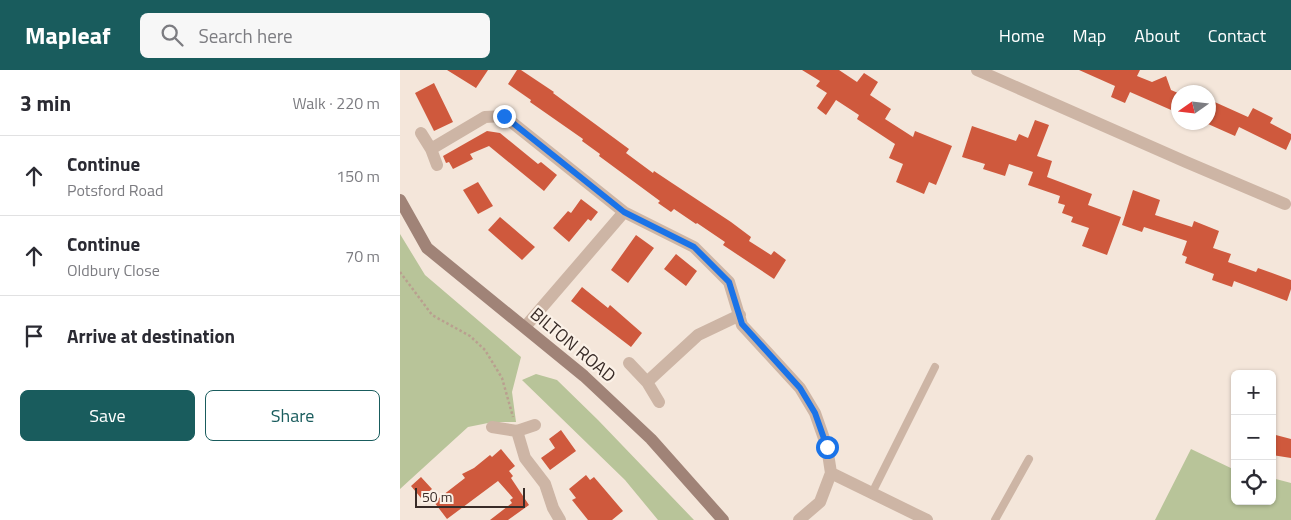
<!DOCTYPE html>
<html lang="en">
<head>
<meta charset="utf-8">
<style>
  :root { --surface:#fff; --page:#f7f7f7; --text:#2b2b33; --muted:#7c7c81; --line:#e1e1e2; --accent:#195c5d }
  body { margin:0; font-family:"Titillium Web",sans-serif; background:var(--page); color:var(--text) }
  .controls { position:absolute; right:15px; bottom:15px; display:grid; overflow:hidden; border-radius:8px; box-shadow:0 1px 4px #0004 }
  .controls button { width:45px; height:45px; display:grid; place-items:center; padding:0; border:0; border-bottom:1px solid var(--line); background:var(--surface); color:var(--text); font:25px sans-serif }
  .compass { position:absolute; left:771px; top:15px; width:45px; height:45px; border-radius:50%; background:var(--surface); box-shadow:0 1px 4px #0004; rotate:256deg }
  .scale { position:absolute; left:15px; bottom:12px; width:110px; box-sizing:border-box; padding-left:5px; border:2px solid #382b27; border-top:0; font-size:14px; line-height:18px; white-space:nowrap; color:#382b27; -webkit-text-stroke:4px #fbf1e7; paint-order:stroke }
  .stop { position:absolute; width:15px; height:15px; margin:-11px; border:4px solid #1a73e8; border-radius:50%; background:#fff }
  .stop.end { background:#1a73e8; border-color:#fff; box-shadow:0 1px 5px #0008 }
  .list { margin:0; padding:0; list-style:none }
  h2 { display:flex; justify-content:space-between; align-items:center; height:65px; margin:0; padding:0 20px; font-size:21px }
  h2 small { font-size:16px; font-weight:400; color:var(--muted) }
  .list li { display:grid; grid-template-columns:32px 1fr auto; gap:15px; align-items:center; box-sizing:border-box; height:80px; padding:0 20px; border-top:1px solid var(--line) }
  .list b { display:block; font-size:19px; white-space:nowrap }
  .list p { margin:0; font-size:16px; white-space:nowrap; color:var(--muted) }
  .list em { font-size:16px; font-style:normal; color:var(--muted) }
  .actions { display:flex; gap:10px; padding:15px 20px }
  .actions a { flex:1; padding:11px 0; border:1px solid var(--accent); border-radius:8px; text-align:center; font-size:18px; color:var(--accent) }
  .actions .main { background:var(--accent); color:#fff }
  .icon { flex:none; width:28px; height:28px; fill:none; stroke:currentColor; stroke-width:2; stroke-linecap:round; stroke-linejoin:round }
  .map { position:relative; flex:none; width:891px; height:450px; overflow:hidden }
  header { display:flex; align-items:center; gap:30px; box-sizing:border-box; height:70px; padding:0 25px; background:var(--accent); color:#fff }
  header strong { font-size:24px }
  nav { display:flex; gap:28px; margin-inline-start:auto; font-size:18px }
  .search { width:350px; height:45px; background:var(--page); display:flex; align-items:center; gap:12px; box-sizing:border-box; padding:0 18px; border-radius:8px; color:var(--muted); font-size:19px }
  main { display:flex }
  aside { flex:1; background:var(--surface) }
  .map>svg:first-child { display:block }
  .green { fill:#b8c499 }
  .building { fill:#cf593d }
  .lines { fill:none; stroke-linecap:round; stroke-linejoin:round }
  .path { stroke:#b99f8f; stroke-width:2.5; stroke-dasharray:2.5 2.5; stroke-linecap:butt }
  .service { stroke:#cdb5a5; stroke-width:8 }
  .minor { stroke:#cdb5a5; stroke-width:12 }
  .secondary { stroke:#a08377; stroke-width:12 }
  .route { stroke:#1a73e8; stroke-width:6 }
  .labels { text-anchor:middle; stroke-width:4.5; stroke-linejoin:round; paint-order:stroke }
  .street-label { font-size:18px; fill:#382b27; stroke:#fbf1e7 }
</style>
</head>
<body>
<header>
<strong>Mapleaf</strong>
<div class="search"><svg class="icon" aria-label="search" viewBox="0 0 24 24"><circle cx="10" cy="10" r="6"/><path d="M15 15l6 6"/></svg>Search here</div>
<nav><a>Home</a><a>Map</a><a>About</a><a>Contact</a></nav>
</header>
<main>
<aside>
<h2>3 min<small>Walk · 220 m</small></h2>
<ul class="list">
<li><svg class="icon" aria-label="ahead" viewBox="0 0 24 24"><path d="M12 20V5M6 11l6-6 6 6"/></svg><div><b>Continue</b><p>Potsford Road</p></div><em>150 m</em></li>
<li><svg class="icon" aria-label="ahead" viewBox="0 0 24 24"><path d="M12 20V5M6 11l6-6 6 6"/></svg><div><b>Continue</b><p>Oldbury Close</p></div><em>70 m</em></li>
<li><svg class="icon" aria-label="arrive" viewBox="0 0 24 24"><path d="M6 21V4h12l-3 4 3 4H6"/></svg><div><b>Arrive at destination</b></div></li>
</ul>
<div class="actions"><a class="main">Save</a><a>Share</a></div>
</aside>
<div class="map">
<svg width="891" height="450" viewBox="0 0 891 450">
  <rect width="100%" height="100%" fill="#f4e6da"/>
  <path class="green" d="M0,164l25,41 96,82 -9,35 4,30h-23l-25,5 -68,62z
    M136,304l21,6 41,40 96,100h-36l-33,-40 -103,-100z
    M791,379l44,21v31h37v-23l19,5v37h-136z"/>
  <path class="building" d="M47,0h41l-12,18z
    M117,0h4l33,22 -1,1 76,56 -3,4 27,20 1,-2 18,12 59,39 20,15 -2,4 22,14 3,-4 12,9 -12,19 -51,-34 2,-3 -28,-19 -1,1 -22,-15 -3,3 -13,-9 2,-2 -61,-45 1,-2 -18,-13 1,-2 -53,-37 1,-2 -23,-16z
    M402,0h37l18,12 7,-9 14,9 -8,13 21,14 -6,10 28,18 2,-6 37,15 -16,39 -7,-3 -5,12 -28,-12 7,-18 -14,-6 6,-14 -38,-25 2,-4 -23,-15 -10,15 -9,-7 10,-15 -11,-7 4,-5z
    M679,0h61l-3,6 15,6 14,-6 5,14 7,3v20l-48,-21 -5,11 -14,-6 4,-11z
    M34,13l19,39 -19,9 -19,-38z
    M808,29l40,18 5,-9 20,10 -3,5 21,11v5l-5,11 -47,-23 -4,9 -27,-12z
    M635,50l14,5 -12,31 15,5 -5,16 45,17 -4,11 33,12 -14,38 -25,-9 7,-18 -18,-6 2,-5 -11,-4 3,-8 -7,-2 2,-7 -32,-11 5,-13 -24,-8 -4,12 -22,-7 2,-5 -23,-7 10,-31 44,15 3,-7 9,4z
    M87,61l13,2 38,31 3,-2 16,13 -13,16 -55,-45 -19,8 3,5 -20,10 -4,-7 -3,1 -3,-7z
    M78,112l15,24 -15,8 -15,-24z
    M733,120l27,10 -5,15 37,12 2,-6 25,10 -6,17 18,6 -3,8 28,10 2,-4 33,12v9l-4,12 -53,-20 -2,6 -20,-7 2,-6 -29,-11 2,-6 -5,-2 5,-14 -43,-14 -2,5 -20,-7z
    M181,129l17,13 -7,9 -3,-2 -19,23 -16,-14 15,-17 3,2z
    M100,147l35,30 -13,13 -34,-30z
    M236,165l18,13 -26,35 -17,-13z
    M276,184l21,17 -11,15 -22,-17z
    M182,217l26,21 2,-3 32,28 -11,14 -60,-46z
    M161,360l15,21 -26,19 -9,-12 14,-10 -6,-9z
    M872,364l19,5v19l-19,-3z
    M101,379l14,17 -6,5 4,5 -2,2 18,27 -21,15h-18l22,-17 -2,-3 3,-2 -15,-17 -51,38 -13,-17 31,-24 -3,-4 12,-6 16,-13 2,2z
    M186,405l4,5 4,-3 29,34 -11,9h-24l-16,-20 4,-2 -7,-9z
    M21,407l11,12 -11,9 -10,-12z"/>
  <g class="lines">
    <path class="path" d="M0,202l32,43 38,21 15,14 17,28 11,39"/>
    <path class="service" d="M472,423l63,-126
      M595,450l34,-61"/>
    <path class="minor" d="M577,0l209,92 99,42
      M21,63l10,16 6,16
      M31,79l54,-32 19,-1 120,96 70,35 35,35 13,43 58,63 15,25 12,34 4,26 96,47
      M125,257l99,-115
      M229,293l18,19 12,20
      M247,312l51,-47 42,-20
      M92,357l25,4 18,-6
      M117,361l8,27 20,26 8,24 7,12
      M399,450l21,-18 11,-29"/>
    <path class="secondary" d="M0,130l27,48 157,128 67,63 72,81"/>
  </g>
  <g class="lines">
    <path class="route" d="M104,46l120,96 70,35 35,35 13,42 58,64 15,25 12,34"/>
  </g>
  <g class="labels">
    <g class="street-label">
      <text transform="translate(173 275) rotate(40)" y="6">BILTON ROAD</text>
    </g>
  </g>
</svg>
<div class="controls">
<button>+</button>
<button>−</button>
<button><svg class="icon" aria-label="locate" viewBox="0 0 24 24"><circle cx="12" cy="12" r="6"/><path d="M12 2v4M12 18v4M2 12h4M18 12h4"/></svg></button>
</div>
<svg class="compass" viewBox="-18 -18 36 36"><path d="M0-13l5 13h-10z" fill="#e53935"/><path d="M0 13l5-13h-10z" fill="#7c7c81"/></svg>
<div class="scale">50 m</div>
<div class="stop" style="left:427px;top:377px"></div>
<div class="stop end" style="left:104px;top:46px"></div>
</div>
</main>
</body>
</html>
